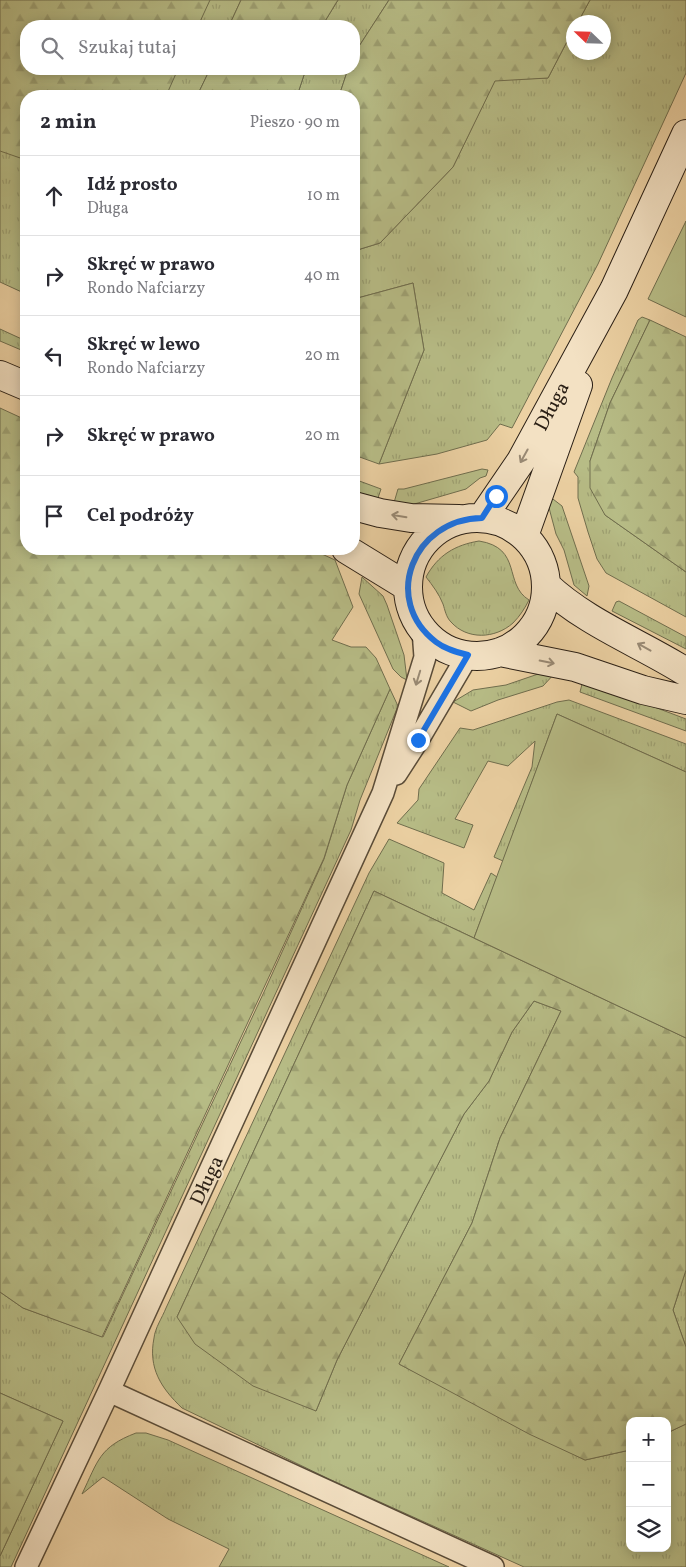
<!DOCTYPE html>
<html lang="pl">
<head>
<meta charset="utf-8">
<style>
  :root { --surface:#fff; --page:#f7f7f7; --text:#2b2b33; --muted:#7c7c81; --line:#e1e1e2 }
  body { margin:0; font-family:Vollkorn,serif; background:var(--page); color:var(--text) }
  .controls { position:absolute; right:15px; bottom:15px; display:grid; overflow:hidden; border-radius:10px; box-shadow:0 2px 12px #0003 }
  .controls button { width:45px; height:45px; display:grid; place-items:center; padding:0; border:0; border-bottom:1px solid var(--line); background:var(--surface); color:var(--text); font:25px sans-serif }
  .compass { position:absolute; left:566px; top:15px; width:45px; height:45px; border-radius:50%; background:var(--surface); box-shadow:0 2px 12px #0003; rotate:293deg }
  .stop { position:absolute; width:15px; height:15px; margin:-11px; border:4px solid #1a73e8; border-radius:50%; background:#fff }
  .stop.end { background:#1a73e8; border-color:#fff; box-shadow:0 1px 5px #0008 }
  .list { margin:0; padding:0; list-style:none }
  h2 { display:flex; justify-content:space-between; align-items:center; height:65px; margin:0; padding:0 20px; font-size:21px }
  h2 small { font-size:16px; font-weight:400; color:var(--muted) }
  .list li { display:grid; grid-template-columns:32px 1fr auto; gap:15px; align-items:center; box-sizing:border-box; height:80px; padding:0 20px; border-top:1px solid var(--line) }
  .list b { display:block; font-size:19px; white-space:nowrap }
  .list p { margin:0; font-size:16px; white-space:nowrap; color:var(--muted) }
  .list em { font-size:16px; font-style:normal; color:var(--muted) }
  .icon { flex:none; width:28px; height:28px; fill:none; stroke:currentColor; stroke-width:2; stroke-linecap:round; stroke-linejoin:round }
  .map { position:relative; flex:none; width:686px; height:1567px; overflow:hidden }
  .search { position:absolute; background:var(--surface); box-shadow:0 2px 12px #0003; left:20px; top:20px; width:340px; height:55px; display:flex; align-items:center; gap:12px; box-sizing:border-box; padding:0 18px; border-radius:20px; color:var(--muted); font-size:19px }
  .panel { position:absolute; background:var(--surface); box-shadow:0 2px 12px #0003; left:20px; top:90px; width:340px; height:465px; border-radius:20px }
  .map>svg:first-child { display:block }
  .grass { fill:url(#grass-tufts); stroke:#706e4e }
  .forest { fill:url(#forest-firs); stroke:#706e4e }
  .green { fill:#b7bc86; stroke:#706e4e }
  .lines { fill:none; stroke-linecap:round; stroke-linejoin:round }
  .street-casing { stroke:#5a4c38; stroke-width:24 }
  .secondary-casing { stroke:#2a1f15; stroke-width:30 }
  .street { stroke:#f3e1c3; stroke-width:21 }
  .secondary { stroke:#f3e1c3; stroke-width:28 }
  .oneway { stroke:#998a75 }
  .route { stroke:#1a73e8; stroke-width:6 }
  .labels { text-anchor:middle; stroke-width:4; stroke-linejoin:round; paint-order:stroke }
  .street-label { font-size:20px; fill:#2a1f15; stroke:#f3e1c3 }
</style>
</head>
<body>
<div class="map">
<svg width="686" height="1567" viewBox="0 0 686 1567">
  <defs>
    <pattern id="grass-tufts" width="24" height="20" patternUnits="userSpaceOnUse" patternTransform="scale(1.25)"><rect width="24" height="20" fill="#b7bc86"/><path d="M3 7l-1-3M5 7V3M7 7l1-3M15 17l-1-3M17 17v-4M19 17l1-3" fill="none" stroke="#9ea173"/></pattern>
    <pattern id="forest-firs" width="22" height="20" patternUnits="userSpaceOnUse" patternTransform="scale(1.25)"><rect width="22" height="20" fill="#b7bc86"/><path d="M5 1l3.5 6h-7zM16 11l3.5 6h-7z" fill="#9ea173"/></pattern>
  </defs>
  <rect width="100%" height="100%" fill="#ecd1a3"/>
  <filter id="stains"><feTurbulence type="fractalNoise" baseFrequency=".004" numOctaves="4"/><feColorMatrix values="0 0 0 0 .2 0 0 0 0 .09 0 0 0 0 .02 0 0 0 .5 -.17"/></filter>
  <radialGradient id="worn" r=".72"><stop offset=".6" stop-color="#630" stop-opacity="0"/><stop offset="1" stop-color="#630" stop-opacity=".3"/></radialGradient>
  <path class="grass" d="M0,0h241l-12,26h-203v43h184l-13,27h-171v198l-26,-12z
    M338,0h51l-35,54v-28h-32z
    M590,0h96v73l-88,191 -86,164 -12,-4 -13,16 -50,14 -58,10 45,-114 -11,-67 -59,16v-48l26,-8 73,-76 42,-87 53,-2 25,-48 1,22h30v-30h-26z
    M306,69h42l-9,27h-42z
    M642,317l8,3 -40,83 -20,58 15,54 81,57v45l-80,-44 -9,-14 -9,-27 -10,-34v-21l-4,-5 38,-94 26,-58z
    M0,329l26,12v11l-26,-11z
    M482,469l6,1 -2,6 -6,2 -14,11 -62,18 -11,-1 5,-17h6z
    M354,479l27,10 -4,12 -23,-9z
    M549,496l13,10 27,80 -2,10 -13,-11 -10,-35 -8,-16 -8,-30z
    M479,541c44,7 24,43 50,59 -4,8 -9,16 -16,23 -18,16 -46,17 -62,-1 -5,-5 -6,-12 -8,-18 -4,-10 -10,-18 -17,-27 12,-22 29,-32 53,-36z
    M362,577l21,19 4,9 17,50 3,25 -6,-3 -8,-8 -34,-75z
    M619,601l67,36v12l-74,-38 4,-9z
    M544,672h12l-13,14 -45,14 -27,11 -18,-9 20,-12 33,-5z
    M583,680l103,39v12l-106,-39z
    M390,689l8,17 -38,94 -9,30 -340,737h-11v-11l63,-135 -63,-28v-101l23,16 80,29 161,-345 60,-133 23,-74z
    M569,700l117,44v28l-129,-58 -54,147 -9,-4 38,-90 3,-26 -27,25 -20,-5 -33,58 18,6 -9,23 -67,-25 21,-23 1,-11 41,-61 13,2 84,-28z
    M389,839l55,24 -2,30 32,17 17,-37 6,4 -23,61 -100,-47 -197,426 139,94 21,-51 127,-246 25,-33 23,-49 22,-31 27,10 -61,127 -28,85 -73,141 186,96 45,-10v98h37v-115l19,-9v143h-162l-195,-88 -147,-71c-21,-20 -34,-40 -28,-70 1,-10 8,-20 12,-30l203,-435z
    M686,1270v77l-13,-37z
    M136,1433h10l22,7 281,127h-230l10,-18 -61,-30 -65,-42 -21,17c16,-33 17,-47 54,-61z"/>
  <path class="forest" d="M0,0h210l-12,26h-172v43h152l-12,27h-140v64l-26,-9z
    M241,0h97l-16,26h-93z
    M389,0h201l-12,22h-4l-1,8 -25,48 -53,3 -42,86 -73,76 -26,8v-155h-15l9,-27h6v-15z
    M210,69h96l-9,27h-100z
    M413,283l11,67 -45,114 -25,-9v-156z
    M650,320l36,17v235l-81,-57 -15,-27v-27l20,-58z
    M0,408l26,12v129h285l24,11 18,47 -21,33 19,7h15l10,11 14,31 -43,96 -23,73 -222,479 -79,-29 -23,-16z
    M374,891l312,147v232l-13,40 13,37v77l-19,9v-12h-37v29l-45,10 -56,-26 -130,-70 73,-141 28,-85 61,-127 -27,-10 -22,31 -23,49 -25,33 -127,246 -21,51 -63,-25 -58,-42 -18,-27z
    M0,1393l63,28 -63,135z"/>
  <path class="green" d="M686,221v96l-38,-18z
    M557,714l129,58v266l-212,-100z"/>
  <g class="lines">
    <defs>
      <path id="street" d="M396,774l22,-34 50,-85
        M109,1391l384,176
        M26,1567l83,-176 274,-598 42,-136 -2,-27"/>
      <path id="secondary" d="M0,375l26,11
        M354,506l26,7 31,5 48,1
        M482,518l39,-57 93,-171 72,-156
        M408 587a69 69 0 1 1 138 0a69 69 0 1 1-138 0Z
        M524,536l54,-151
        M346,549l62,38
        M546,585c40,38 94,58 140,87
        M500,652l75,15 68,23 43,10"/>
    </defs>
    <use href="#street" class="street-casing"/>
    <use href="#secondary" class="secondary-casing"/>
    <use href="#street" class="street"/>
    <use href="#secondary" class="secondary"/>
  </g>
  <defs><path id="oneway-shaft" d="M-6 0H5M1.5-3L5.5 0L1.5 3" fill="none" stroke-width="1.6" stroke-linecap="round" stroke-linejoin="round" transform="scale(1.25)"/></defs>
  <g class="oneway">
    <use href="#oneway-shaft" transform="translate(524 456) rotate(119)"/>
    <use href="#oneway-shaft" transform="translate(399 516) rotate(-171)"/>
    <use href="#oneway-shaft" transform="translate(644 647) rotate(-151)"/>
    <use href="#oneway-shaft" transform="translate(547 662) rotate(11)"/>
    <use href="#oneway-shaft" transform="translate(418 678) rotate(107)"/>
  </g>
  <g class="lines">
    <path class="route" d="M418,740l50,-85c-12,-3 -23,-6 -32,-13 -55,-42 -23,-123 46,-124l14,-22"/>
  </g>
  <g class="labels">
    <g class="street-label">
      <text transform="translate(551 406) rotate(-62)" y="7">Długa</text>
      <text transform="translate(206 1180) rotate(-65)" y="7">Długa</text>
    </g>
  </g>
  <rect width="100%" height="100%" filter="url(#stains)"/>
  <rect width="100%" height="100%" fill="url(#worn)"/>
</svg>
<div class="controls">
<button>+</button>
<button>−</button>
<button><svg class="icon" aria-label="layers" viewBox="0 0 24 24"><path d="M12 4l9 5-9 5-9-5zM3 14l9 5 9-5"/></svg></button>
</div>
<svg class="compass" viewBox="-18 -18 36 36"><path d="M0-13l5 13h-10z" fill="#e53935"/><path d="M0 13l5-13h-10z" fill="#7c7c81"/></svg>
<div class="stop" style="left:496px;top:496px"></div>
<div class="stop end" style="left:418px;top:740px"></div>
<div class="search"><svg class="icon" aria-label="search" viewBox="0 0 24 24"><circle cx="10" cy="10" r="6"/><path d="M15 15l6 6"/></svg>Szukaj tutaj</div>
<section class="panel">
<h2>2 min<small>Pieszo · 90 m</small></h2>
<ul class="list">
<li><svg class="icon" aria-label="ahead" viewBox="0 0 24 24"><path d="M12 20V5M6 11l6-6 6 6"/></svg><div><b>Idź prosto</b><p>Długa</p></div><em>10 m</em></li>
<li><svg class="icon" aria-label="right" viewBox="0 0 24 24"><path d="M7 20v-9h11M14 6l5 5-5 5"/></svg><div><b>Skręć w prawo</b><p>Rondo Nafciarzy</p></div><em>40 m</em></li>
<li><svg class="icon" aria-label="left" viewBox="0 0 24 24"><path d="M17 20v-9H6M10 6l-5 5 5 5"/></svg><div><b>Skręć w lewo</b><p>Rondo Nafciarzy</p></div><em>20 m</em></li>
<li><svg class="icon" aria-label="right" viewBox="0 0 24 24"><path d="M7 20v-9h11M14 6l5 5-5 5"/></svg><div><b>Skręć w prawo</b></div><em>20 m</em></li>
<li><svg class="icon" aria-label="arrive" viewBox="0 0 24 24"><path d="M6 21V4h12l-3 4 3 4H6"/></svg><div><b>Cel podróży</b></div></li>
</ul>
</section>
</div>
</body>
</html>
